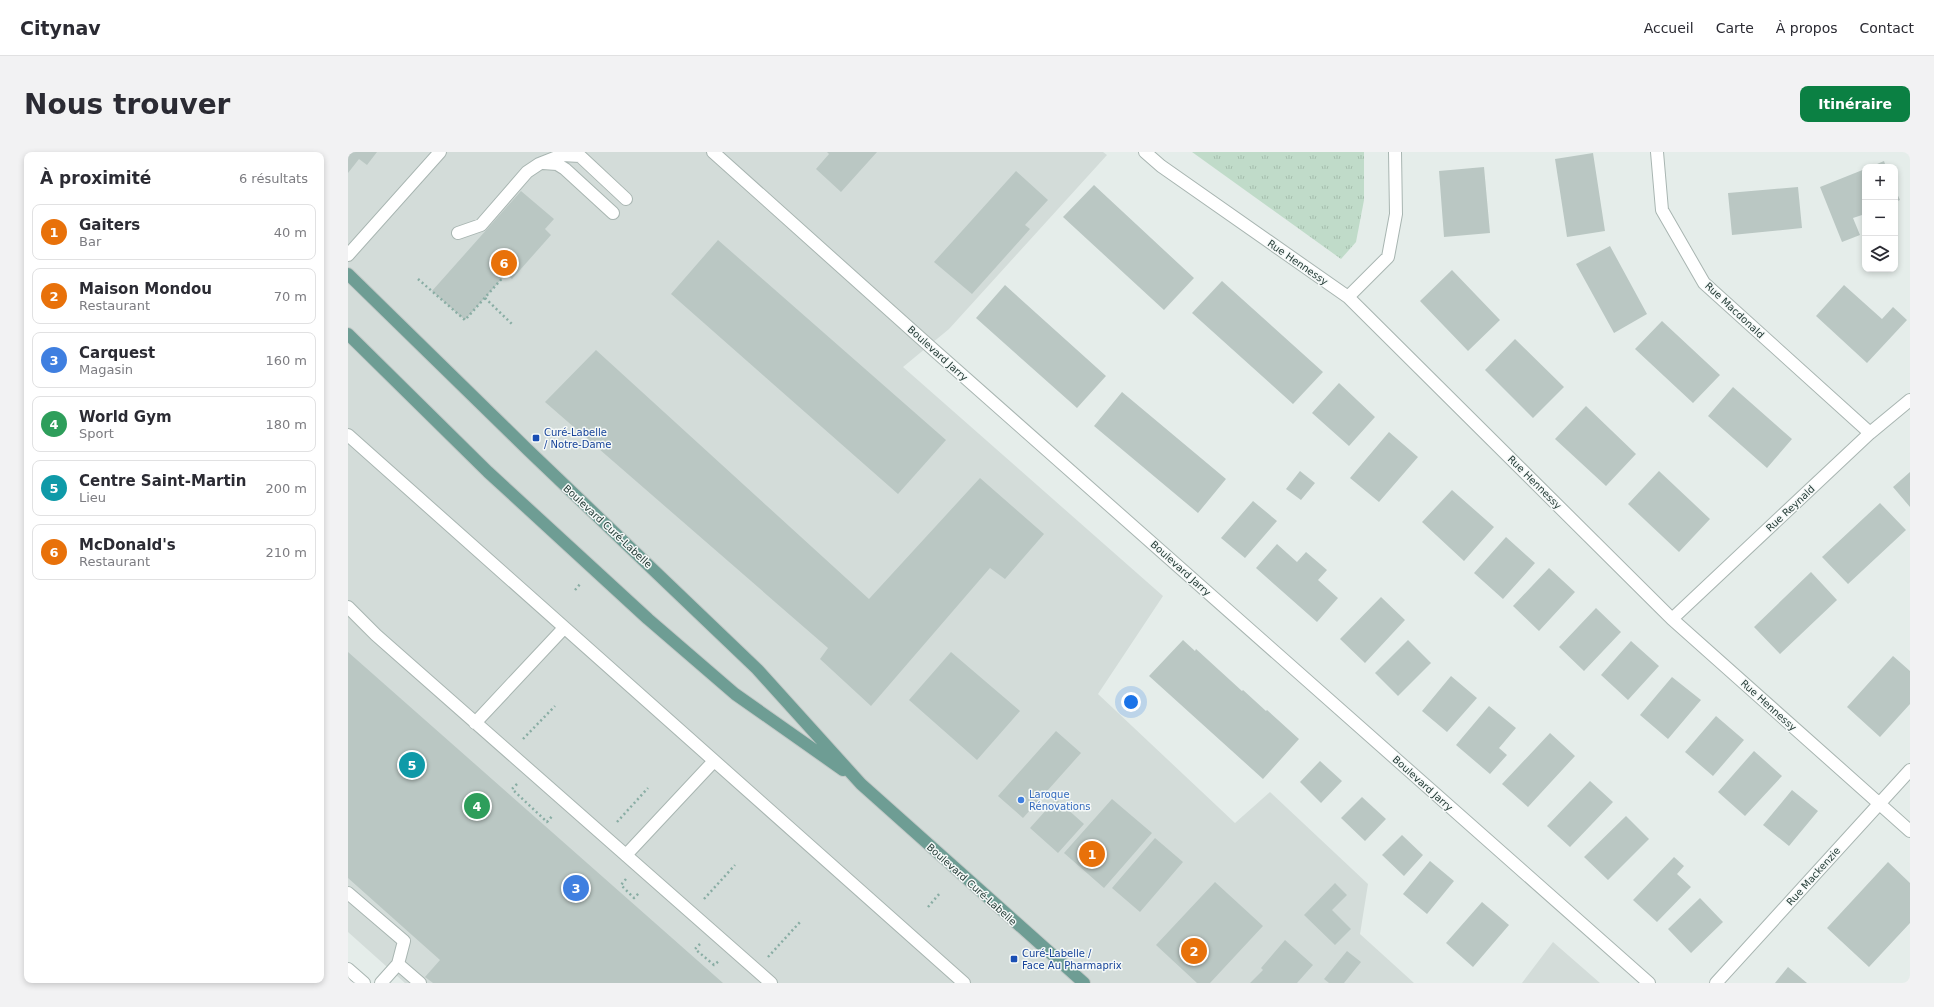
<!DOCTYPE html>
<html lang="fr">
<head>
<meta charset="utf-8">
<style>
  :root { --surface:#fff; --page:#f2f2f3; --text:#2b2b33; --muted:#7c7c81; --line:#e1e1e2; --accent:#0b8043 }
  body { margin:0; font-family:"DejaVu Sans",sans-serif; background:var(--page); color:var(--text) }
  .controls { position:absolute; right:12px; top:12px; display:grid; overflow:hidden; border-radius:8px; box-shadow:0 2px 6px #0003 }
  .controls button { width:36px; height:36px; display:grid; place-items:center; padding:0; border:0; border-bottom:1px solid var(--line); background:var(--surface); color:var(--text); font:20px sans-serif }
  .you { position:absolute; left:783px; top:550px; width:14px; height:14px; margin:-10px; border:3px solid #fff; border-radius:50%; background:#1a73e8; box-shadow:0 0 0 6px #1a73e833 }
  .badge { display:grid; place-items:center; width:26px; height:26px; border-radius:50%; background:var(--accent); color:#fff; font-size:13px; font-weight:700 }
  .pin { position:absolute; translate:-50% -50%; border:2px solid #fff; box-shadow:0 1px 4px #0006 }
  .list { margin:0; padding:0; list-style:none }
  h2 { display:flex; justify-content:space-between; align-items:center; height:52px; margin:0; padding:0 16px; font-size:17px }
  h2 small { font-size:13px; font-weight:400; color:var(--muted) }
  .list li { display:grid; grid-template-columns:26px 1fr auto; gap:12px; align-items:center; box-sizing:border-box; height:56px; margin:0 8px 8px; padding:0 8px; border:1px solid var(--line); border-radius:8px }
  .list b { display:block; font-size:15px; white-space:nowrap }
  .list p { margin:0; font-size:13px; white-space:nowrap; color:var(--muted) }
  .list em { font-size:13px; font-style:normal; color:var(--muted) }
  .icon { flex:none; width:22px; height:22px; fill:none; stroke:currentColor; stroke-width:2; stroke-linecap:round; stroke-linejoin:round }
  .map { position:relative; flex:none; width:1562px; height:831px; overflow:hidden; border-radius:8px }
  header { display:flex; align-items:center; gap:24px; box-sizing:border-box; height:56px; padding:0 20px; background:var(--surface); border-bottom:1px solid var(--line) }
  header strong { font-size:19px }
  nav { display:flex; gap:22px; margin-inline-start:auto; font-size:14px }
  .intro { display:flex; align-items:center; justify-content:space-between; box-sizing:border-box; height:96px; padding:0 24px }
  h1 { margin:0; font-size:28px }
  .button { padding:10px 18px; border-radius:8px; background:var(--accent); color:#fff; font-size:14px; font-weight:700 }
  main { display:flex; gap:24px; padding:0 24px }
  aside { flex:1; background:var(--surface); border-radius:8px; box-shadow:0 2px 6px #0003 }
  .map>svg:first-child { display:block }
  .built { fill:#d3dcd9 }
  .park { fill:url(#park-tufts) }
  .building { fill:#bac7c3 }
  .lines { fill:none; stroke-linecap:round; stroke-linejoin:round }
  .minor-casing { stroke:#a8b5b1; stroke-width:14 }
  .major-casing { stroke:#c2c9c7; stroke-width:14 }
  .path { stroke:#89ada4; stroke-width:2.5; stroke-dasharray:2 3; stroke-linecap:butt }
  .minor { stroke:#fff; stroke-width:12 }
  .major { stroke:#6e9d94; stroke-width:12 }
  .transit-dot { fill:#1a4fb4; stroke:#f5f9f8; stroke-width:1.5 }
  .shop-dot { fill:#3f7fe0; stroke:#f5f9f8; stroke-width:1.5 }
  .labels { text-anchor:middle; stroke-width:3; stroke-linejoin:round; paint-order:stroke }
  .street-label { font-size:10px; fill:#263d38; stroke:#f5f9f8 }
  .transit-label { font-size:10px; fill:#164399; stroke:#f5f9f8; text-anchor:start }
  .shop-label { font-size:10px; fill:#366cbe; stroke:#f5f9f8; text-anchor:start }
</style>
</head>
<body>
<header>
<strong>Citynav</strong>
<nav><a>Accueil</a><a>Carte</a><a>À propos</a><a>Contact</a></nav>
</header>
<div class="intro"><h1>Nous trouver</h1><a class="button">Itinéraire</a></div>
<main>
<aside>
<h2>À proximité<small>6 résultats</small></h2>
<ul class="list">
<li><span class="badge" style="background:#e8710a">1</span><div><b>Gaiters</b><p>Bar</p></div><em>40 m</em></li>
<li><span class="badge" style="background:#e8710a">2</span><div><b>Maison Mondou</b><p>Restaurant</p></div><em>70 m</em></li>
<li><span class="badge" style="background:#3f7fe0">3</span><div><b>Carquest</b><p>Magasin</p></div><em>160 m</em></li>
<li><span class="badge" style="background:#2e9e5b">4</span><div><b>World Gym</b><p>Sport</p></div><em>180 m</em></li>
<li><span class="badge" style="background:#0f9aa8">5</span><div><b>Centre Saint-Martin</b><p>Lieu</p></div><em>200 m</em></li>
<li><span class="badge" style="background:#e8710a">6</span><div><b>McDonald's</b><p>Restaurant</p></div><em>210 m</em></li>
</ul>
</aside>
<div class="map">
<svg width="1562" height="831" viewBox="0 0 1562 831">
  <defs>
    <pattern id="park-tufts" width="24" height="20" patternUnits="userSpaceOnUse"><rect width="24" height="20" fill="#c0dbc9"/><path d="M3 7l-1-3M5 7V3M7 7l1-3M15 17l-1-3M17 17v-4M19 17l1-3" fill="none" stroke="#a5bdad"/></pattern>
  </defs>
  <rect width="100%" height="100%" fill="#e5edea"/>
  <path class="built" d="M0,0h755l4,3 -158,174 -46,38 260,229 -65,98 137,129 35,-31 98,92 -8,50 54,49h-1009l-57,-51z
    M1205,790l47,41h-78z"/>
  <path class="park" d="M844,0h172v48l-8,42 -15,17z"/>
  <path class="building" d="M0,0h29l-10,13 -8,-6 -11,14z
    M479,0h50l-36,40 -25,-23 13,-15z
    M1245,1l12,78 -38,6 -12,-78z
    M1536,9l2,6h-16z
    M1136,15l6,66 -46,4 -5,-66z
    M1517,17v45l-12,4 7,17 -18,7 -22,-55z
    M668,19l32,29 -23,25 5,4 -58,65 -38,-32z
    M746,33l100,93 -30,32 -101,-93z
    M1450,35l4,41 -70,7 -4,-42z
    M1547,37l5,11 -5,2z
    M173,39l33,28 -9,10 6,6 -39,44 -6,-5 -41,46 -33,-29z
    M370,88l228,200 -48,54 -227,-200z
    M1262,94l37,68 -33,19 -38,-69z
    M1104,118l48,50 -32,31 -48,-50z
    M874,129l101,91 -30,32 -101,-91z
    M657,133l101,91 -29,32 -101,-90z
    M1496,133l38,34 11,-12 14,13 -40,43 -51,-47z
    M1314,169l58,54 -27,28 -58,-54z
    M1167,187l49,48 -31,31 -48,-48z
    M248,198l273,249 111,-121 64,56 -39,45 -15,-11 -119,138 -51,-47 8,-11 -283,-246z
    M991,231l36,34 -26,29 -37,-33z
    M1385,235l59,52 -25,29 -59,-52z
    M774,240l104,87 -28,34 -104,-87z
    M1238,254l50,48 -30,32 -51,-47z
    M1041,280l29,25 -39,45 -29,-24z
    M952,319l15,12 -14,17 -15,-11z
    M1311,319l51,48 -31,33 -51,-48z
    M1562,320v35l-17,-20z
    M1104,338l42,37 -30,34 -42,-39z
    M905,349l24,20 -32,37 -24,-20z
    M1532,351l26,27 -58,54 -26,-27z
    M1158,385l29,26 -32,36 -29,-26z
    M929,392l20,18 9,-10 21,18 -9,10 20,18 -21,24 -61,-54z
    M1201,416l26,24 -36,39 -26,-25z
    M1463,420l26,28 -57,54 -26,-27z
    M1033,445l24,23 -40,43 -25,-24z
    M1248,456l25,24 -37,39 -25,-24z
    M835,488l12,11 1,-2 46,42 1,-1 23,21 1,-1 32,29 -36,40 -114,-103z
    M1060,488l23,23 -33,33 -23,-23z
    M1283,489l28,25 -31,34 -27,-25z
    M0,500l375,331h-290l-8,-6 15,-17 -92,-82z
    M603,500l69,59 -43,49 -68,-60z
    M1545,504l17,15v33l-30,33 -33,-30z
    M1103,524l26,22 -30,34 -25,-21z
    M1324,525l29,23 -33,39 -28,-24z
    M1141,554l27,22 -17,20 8,7 -17,19 -34,-29z
    M1368,564l28,24 -31,36 -28,-24z
    M708,579l25,22 -58,65 -25,-22z
    M1202,581l25,23 -47,51 -26,-23z
    M1406,599l28,25 -37,40 -27,-24z
    M972,609l22,20 -21,22 -21,-21z
    M1242,629l23,21 -43,45 -23,-21z
    M1444,638l26,21 -29,35 -26,-21z
    M1014,645l24,22 -21,22 -24,-23z
    M708,647l28,25 -26,29 -28,-25z
    M764,647l40,34 -48,55 -40,-35z
    M1278,664l23,23 -41,41 -24,-23z
    M1054,683l21,20 -19,21 -22,-21z
    M807,686l28,24 -43,50 -28,-24z
    M1326,705l10,9 -7,8 14,13 -34,35 -24,-22z
    M1082,709l24,20 -27,33 -24,-20z
    M1540,710l22,21v40l-41,44 -42,-39z
    M867,730l48,44 -53,57h-13l-41,-38z
    M987,731l12,12 -15,15 19,19 -16,16 -31,-30z
    M1352,746l23,24 -32,31 -23,-24z
    M1134,750l27,23 -36,42 -27,-24z
    M937,788l28,25 -16,18h-47l13,-13 -2,-2z
    M999,799l14,11 -17,21h-15l-5,-4z
    M1440,815l19,16h-32z"/>
  <g class="lines">
    <defs>
      <path id="minor" d="M365,0l222,199 714,632
        M797,0l16,14 187,131 324,322 238,212
        M1309,0l5,58 42,73 166,150
        M195,11l14,1 8,5 48,44
        M110,81l23,-8 46,-53 12,-8 23,-9 18,1 46,43
        M0,103l92,-103
        M1000,145l40,-40 8,-43 -1,-62
        M0,283l616,548
        M0,455l28,28 395,348
        M1324,467l198,-186 40,-33
        M127,571l89,-95
        M278,703l88,-94
        M0,741l56,48 -6,23 22,19
        M0,817l16,14
        M33,831l17,-19
        M1368,831l194,-213"/>
      <path id="major" d="M0,122l180,176 229,219 104,115 223,199
        M0,182l140,138 160,147 87,75 108,76"/>
    </defs>
    <use href="#minor" class="minor-casing"/>
    <use href="#major" class="major-casing"/>
    <path class="path" d="M70,127l47,41 41,-46
      M137,146l28,27
      M227,438l6,-7
      M175,587l32,-33
      M169,632l-5,5 35,33 6,-7
      M269,670l31,-34
      M278,727l-5,6 13,13 6,-6
      M356,747l31,-34
      M580,755l12,-14
      M352,792l-5,5 19,16 5,-4
      M420,805l32,-35"/>
    <use href="#minor" class="minor"/>
    <use href="#major" class="major"/>
  </g>
  <g class="transit-dot">
    <rect x="184" y="282" width="8" height="8" rx="2"/>
    <rect x="662" y="803" width="8" height="8" rx="2"/>
  </g>
  <circle class="shop-dot" cx="673" cy="648" r="4"/>
  <g class="labels">
    <g class="street-label">
      <text transform="translate(950 110) rotate(35)" y="4">Rue Hennessy</text>
      <text transform="translate(1387 158) rotate(43)" y="4">Rue Macdonald</text>
      <text transform="translate(590 201) rotate(42)" y="4">Boulevard Jarry</text>
      <text transform="translate(1187 330) rotate(45)" y="4">Rue Hennessy</text>
      <text transform="translate(1442 356) rotate(-43)" y="4">Rue Reynald</text>
      <text transform="translate(260 374) rotate(43)" y="4">Boulevard Curé-Labelle</text>
      <text transform="translate(833 416) rotate(42)" y="4">Boulevard Jarry</text>
      <text transform="translate(1421 553) rotate(42)" y="4">Rue Hennessy</text>
      <text transform="translate(1075 631) rotate(42)" y="4">Boulevard Jarry</text>
      <text transform="translate(1465 724) rotate(-48)" y="4">Rue Mackenzie</text>
      <text transform="translate(624 732) rotate(42)" y="4">Boulevard Curé-Labelle</text>
    </g>
    <g class="transit-label">
      <text x="196" y="284">Curé-Labelle<tspan x="196" dy="12">/ Notre-Dame</tspan></text>
      <text x="674" y="805">Curé-Labelle /<tspan x="674" dy="12">Face Au Pharmaprix</tspan></text>
    </g>
    <g class="shop-label">
      <text x="681" y="646">Laroque<tspan x="681" dy="12">Rénovations</tspan></text>
    </g>
  </g>
</svg>
<div class="controls">
<button>+</button>
<button>−</button>
<button><svg class="icon" aria-label="layers" viewBox="0 0 24 24"><path d="M12 4l9 5-9 5-9-5zM3 14l9 5 9-5"/></svg></button>
</div>
<div class="you"></div>
<div class="pin badge" style="left:744px;top:702px;background:#e8710a">1</div>
<div class="pin badge" style="left:846px;top:799px;background:#e8710a">2</div>
<div class="pin badge" style="left:228px;top:736px;background:#3f7fe0">3</div>
<div class="pin badge" style="left:129px;top:654px;background:#2e9e5b">4</div>
<div class="pin badge" style="left:64px;top:613px;background:#0f9aa8">5</div>
<div class="pin badge" style="left:156px;top:111px;background:#e8710a">6</div>
</div>
</main>
</body>
</html>
